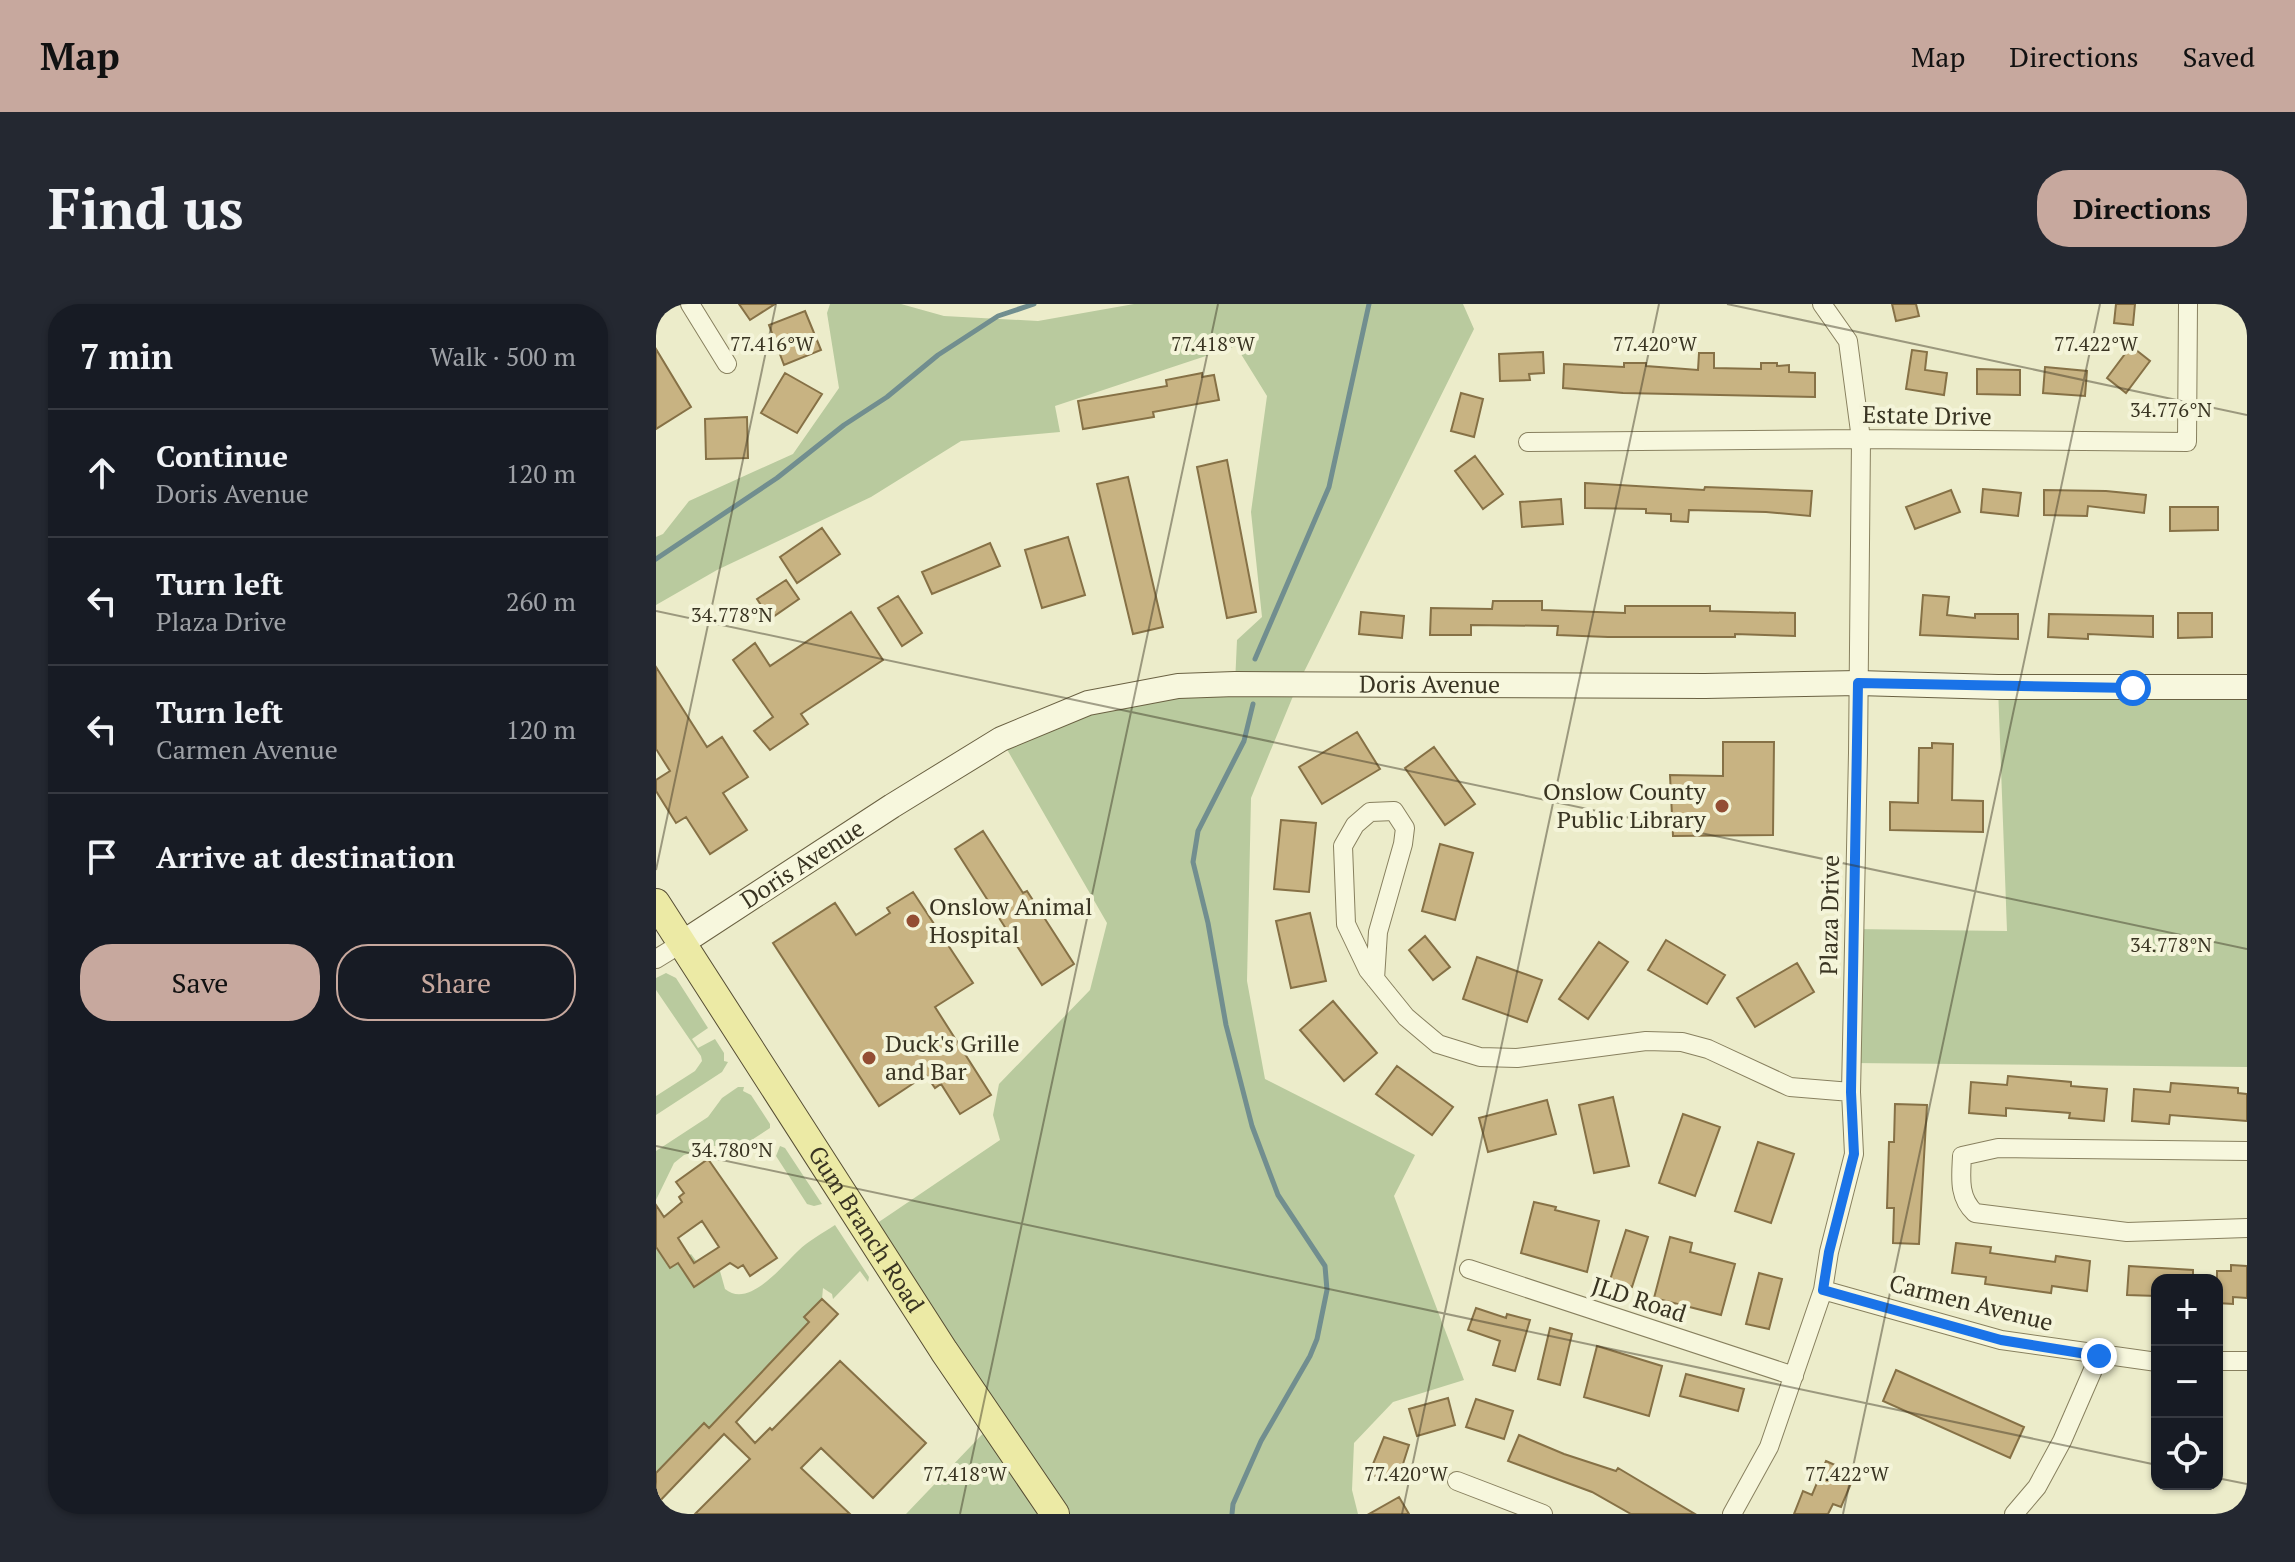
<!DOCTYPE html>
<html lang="en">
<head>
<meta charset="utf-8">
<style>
  :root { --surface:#171b24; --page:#242831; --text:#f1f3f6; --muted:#9ea1a6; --line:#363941; --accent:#c7a89e }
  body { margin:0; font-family:"PT Serif",serif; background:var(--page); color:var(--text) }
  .controls { position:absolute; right:24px; bottom:24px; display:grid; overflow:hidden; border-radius:16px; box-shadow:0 2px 6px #0004 }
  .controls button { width:72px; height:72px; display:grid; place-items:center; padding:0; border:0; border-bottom:2px solid var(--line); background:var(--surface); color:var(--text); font:40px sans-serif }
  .stop { position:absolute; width:24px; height:24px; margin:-18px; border:6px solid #1a73e8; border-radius:50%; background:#fff }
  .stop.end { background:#1a73e8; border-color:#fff; box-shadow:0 2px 8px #0008 }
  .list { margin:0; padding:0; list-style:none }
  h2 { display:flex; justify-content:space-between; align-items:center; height:104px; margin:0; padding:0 32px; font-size:34px }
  h2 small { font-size:26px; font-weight:400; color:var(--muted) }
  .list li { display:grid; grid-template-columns:52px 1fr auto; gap:24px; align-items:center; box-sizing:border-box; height:128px; padding:0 32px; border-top:2px solid var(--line) }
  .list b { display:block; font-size:30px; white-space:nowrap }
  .list p { margin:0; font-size:26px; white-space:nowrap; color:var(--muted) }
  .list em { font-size:26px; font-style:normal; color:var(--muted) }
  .actions { display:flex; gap:16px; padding:24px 32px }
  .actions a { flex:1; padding:18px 0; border:2px solid var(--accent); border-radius:32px; text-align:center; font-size:28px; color:var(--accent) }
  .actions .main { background:var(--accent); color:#111 }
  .icon { flex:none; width:44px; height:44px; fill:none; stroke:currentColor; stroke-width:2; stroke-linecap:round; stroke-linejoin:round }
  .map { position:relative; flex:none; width:1591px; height:1210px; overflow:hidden; border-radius:32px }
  header { display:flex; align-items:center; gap:48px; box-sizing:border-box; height:112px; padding:0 40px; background:var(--accent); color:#111 }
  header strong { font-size:38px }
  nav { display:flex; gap:44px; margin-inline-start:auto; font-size:28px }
  .intro { display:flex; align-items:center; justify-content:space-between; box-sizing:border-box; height:192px; padding:0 48px }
  h1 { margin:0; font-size:56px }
  .button { padding:20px 36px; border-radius:32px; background:var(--accent); color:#111; font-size:28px; font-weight:700 }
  main { display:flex; gap:48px; padding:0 48px }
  aside { flex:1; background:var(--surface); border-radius:32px; box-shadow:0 2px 6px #0004 }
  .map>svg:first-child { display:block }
  .green { fill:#b9ca9e }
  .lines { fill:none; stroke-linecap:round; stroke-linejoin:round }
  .stream { stroke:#718e8f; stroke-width:5 }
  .building { fill:#c8b382; stroke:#867146; stroke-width:2; fill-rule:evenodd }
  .street-casing { stroke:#88805f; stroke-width:20 }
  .secondary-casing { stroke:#6a6142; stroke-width:26 }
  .primary-casing { stroke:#564d33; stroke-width:30 }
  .street { stroke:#f7f7dd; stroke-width:18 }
  .secondary { stroke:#f7f7dd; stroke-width:24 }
  .primary { stroke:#eceaa5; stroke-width:28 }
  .route { stroke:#1a73e8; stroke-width:10 }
  .ticks { fill:none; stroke:#393422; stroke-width:2; stroke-opacity:0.45 }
  .poi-dot { fill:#934d33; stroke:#f4f4d9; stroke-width:3 }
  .labels { text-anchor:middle; stroke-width:8; stroke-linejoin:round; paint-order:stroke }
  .street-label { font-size:24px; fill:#393422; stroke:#f4f4d9 }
  .poi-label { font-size:24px; fill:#393422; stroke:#f4f4d9; text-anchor:start }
  .ticks-label { font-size:20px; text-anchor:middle; fill:#393422; stroke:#f4f4d9; stroke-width:8; stroke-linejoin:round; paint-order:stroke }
</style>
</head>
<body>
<header>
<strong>Map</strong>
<nav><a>Map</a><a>Directions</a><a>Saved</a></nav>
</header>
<div class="intro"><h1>Find us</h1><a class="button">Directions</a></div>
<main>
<aside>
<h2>7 min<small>Walk · 500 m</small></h2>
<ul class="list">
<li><svg class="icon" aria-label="ahead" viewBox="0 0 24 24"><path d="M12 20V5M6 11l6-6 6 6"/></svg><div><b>Continue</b><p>Doris Avenue</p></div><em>120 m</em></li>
<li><svg class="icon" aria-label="left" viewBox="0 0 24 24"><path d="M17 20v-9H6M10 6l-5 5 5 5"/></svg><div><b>Turn left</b><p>Plaza Drive</p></div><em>260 m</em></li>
<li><svg class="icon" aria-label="left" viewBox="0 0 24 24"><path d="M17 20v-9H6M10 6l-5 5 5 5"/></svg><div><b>Turn left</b><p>Carmen Avenue</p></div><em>120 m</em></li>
<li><svg class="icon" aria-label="arrive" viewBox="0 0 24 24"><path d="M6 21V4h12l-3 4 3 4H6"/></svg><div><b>Arrive at destination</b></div></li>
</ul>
<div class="actions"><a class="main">Save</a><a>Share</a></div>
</aside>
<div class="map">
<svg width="1591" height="1210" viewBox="0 0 1591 1210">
  <rect width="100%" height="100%" fill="#ececca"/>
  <path class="green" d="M174,0h71l43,12 94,5 96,-17h329l11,25 -176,355 -47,114 -4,183 18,98 150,76 -21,41 70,184 -71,22 -39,41 -2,47 6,24h-452l87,-91 -126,-193 133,-90 -7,-25 6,-31 91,-94 17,-67 -106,-184 87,-36 147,-19 2,-44 25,-23 -11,-105 16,-116 -31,-50 -181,60 5,26 -99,9 -90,56 -154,73 -61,35v-68l7,-3 26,-33 104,-47 46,-66 -12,-75z
    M1342,383h249v380l-395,-4 1,-134 154,2z
    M10,669l10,5 32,50 -16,11 6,9 17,-9 9,14v8l4,1 -6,10 -66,43v-19l39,-25 7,-10 -1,-5 -45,-66v-12z
    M82,783h6l-1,4 8,4 19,29v4l-23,15 -33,3 -30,9 -10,8 -18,37v-49l52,-34 14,-19z
    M124,842l5,2 37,56 -8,2 -7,-2 -31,-48z
    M179,921l34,52 -1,5 -8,-11 -27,28 -1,-5 -9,-6 -1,11 -18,18 5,5 -100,106 -6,-5 -47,50v-226l14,21 21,-14 6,8 -14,9 11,15 14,-32 12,17 5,18c24,20 57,-23 73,-38 10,-10 25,-18 37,-26z"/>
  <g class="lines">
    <path class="stream" d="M0,255l121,-81 67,-53 43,-28 51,-42 60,-39 36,-12
      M599,355l74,-172 40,-183
      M576,1210l1,-10 28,-63 49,-85 7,-17 10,-49 -2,-24 -47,-71 -26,-69 -26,-101 -18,-102 -15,-61 5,-31 46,-90 9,-37"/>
  </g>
  <path class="building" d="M83,0h36l-25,16z
    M1236,0h24l3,12 -23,5z
    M1460,0h19l-2,21 -19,-2z
    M149,7l16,39 -37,15 -15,-40z
    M1475,42l19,15 -24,32 -19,-15z
    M0,45l35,58 -35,22z
    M1256,46l15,2 -2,18 22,3 -3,22 -38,-6z
    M887,48l1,21 -15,1 1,6 -30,1 -1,-27z
    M1043,49h15v15l47,1v-6h16v3l12,-1v7l26,1v24l-192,-4 -60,-5 1,-24 60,3v-4h22v3l52,4z
    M1389,63l42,4 -2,25 -42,-3z
    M1321,65l43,1v25l-43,-1z
    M129,69l37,21 -25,39 -36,-20z
    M546,69v4l12,-2 5,25 -66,12 1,5 -71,12 -5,-28 89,-15 -1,-6z
    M805,89l22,6 -9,38 -23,-6z
    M91,113l1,41 -42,1 -1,-40z
    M819,152l28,38 -20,15 -28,-38z
    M571,156l29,152 -29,6 -30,-151z
    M472,173l35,150 -30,7 -36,-150z
    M929,179l119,7 1,-3 107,4 -2,25 -44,-4 -77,-2 -1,12 -17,-1v-7l-25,-1v-4l-61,-1z
    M1327,185l38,4 -3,23 -37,-4z
    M1295,186l9,22 -45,17 -9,-22z
    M1388,186l62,1 40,4 -2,18 -56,-7 -1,10 -43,-1z
    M905,195l2,25 -41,3 -2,-25z
    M1514,203h48v23l-48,1z
    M166,224l18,26 -43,29 -17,-26z
    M412,233l17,58 -43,13 -17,-58z
    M334,239l10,23 -68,28 -10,-22z
    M130,276l13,19 -29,20 -13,-20z
    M1267,291l26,2 -2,18 28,3v-4h43v25l-98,-4z
    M242,292l24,37 -20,13 -24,-38z
    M837,297h49v9l83,3v-7h85v5l85,2v23l-60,-2v3h-127l-51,-2 1,-9 -87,-1v10h-41l1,-27 61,1z
    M195,308l32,48 -82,54 7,10 -38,26 -16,-19 19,-14 -40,-57 22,-17 15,23z
    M705,308l43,4 -2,22 -43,-4z
    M1522,309h34v24l-34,1z
    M1393,310l104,2v21l-65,-3v5l-40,-2z
    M0,363l51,80 15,-10 26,40 -25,16 24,37 -37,24 -24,-37 -10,6 -20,-32v-11l14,-9 -14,-22z
    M701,428l23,37 -58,35 -23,-37z
    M1067,438h51l-1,93 -100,1 -3,-61 53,1z
    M1276,439l21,1 -1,56 31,1v31l-93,-2v-28l28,1 1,-55h13z
    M778,443l41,57 -30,21 -40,-57z
    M625,516l35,3 -7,69 -35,-3z
    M327,527l40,62 4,-2 47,73 -32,21 -87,-136z
    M784,540l33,9 -18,67 -33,-9z
    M257,588l60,91 -38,24 56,88 -31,19 -19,-30 -6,4 -9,-13 -47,31 -106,-163 62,-40 21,32 34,-22 -3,-5z
    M654,609l16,68 -35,7 -15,-67z
    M769,632l25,31 -17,13 -24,-30z
    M1010,636l59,35 -18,29 -59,-34z
    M943,638l29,20 -40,57 -29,-20z
    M821,653l65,23 -15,42 -64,-23z
    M1141,659l17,29 -59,35 -18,-29z
    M677,697l44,52 -33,28 -44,-51z
    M741,762l56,41 -21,28 -56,-41z
    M1352,772l63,6v4l36,3 -3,32 -35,-3 1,-5 -64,-5v8l-37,-3 2,-31 36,3z
    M1515,779l67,5v5l9,1v27l-77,-6 -1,9 -37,-3 2,-32 36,3z
    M957,793l16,69 -35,7 -15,-68z
    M891,796l9,34 -68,18 -9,-34z
    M1239,800l32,1 -8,139 -26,-1 1,-35h-7l2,-66h5z
    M1027,810l37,13 -25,69 -36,-13z
    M1102,838l36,12 -23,69 -36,-12z
    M52,855l69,99 -27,18 -7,-11 -5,3 -8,-5 -36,24 -16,-24 -8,5 -14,-21v-42l8,12 18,-15 -3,-5 5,-4 -8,-11zM46,917l17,26 -25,16 -16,-25z
    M878,898l22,5 -1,3 44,11 -12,51 -66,-19z
    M970,926l22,7 -16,50 -22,-7z
    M1014,933l22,6 -2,9 45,12 -14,51 -67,-17z
    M1300,939l35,4 -1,6 65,9 1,-6 34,5 -3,30 -35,-5 -1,7 -66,-9 1,-7 -34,-4z
    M1575,961l16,1v32l-14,-1v7l-16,-1v-32h14z
    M1473,962l64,4v10h-36v16l-30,-1z
    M1103,969l23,6 -13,50 -23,-5z
    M166,995l16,15 -102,108 19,21 15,-15 2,2 68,-69 86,82 -53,55 -52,-50 -20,20 49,46h-155l55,-55 -26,-25 -68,71v-32l48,-50 5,5 100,-106 -5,-5z
    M820,1004l30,10 1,-4 23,6 -15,51 -22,-6 7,-24 -32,-11z
    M894,1024l22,6 -12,51 -22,-6z
    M941,1042l65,20 -13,50 -65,-19z
    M1240,1066l128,57 -14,31 -127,-57z
    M1030,1070l58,15 -6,22 -58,-15z
    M792,1094l7,27 -38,11 -8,-27z
    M820,1095l37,12 -9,28 -38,-12z
    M863,1131l45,19 52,17 2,-3 77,46h-64l-39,-22 -84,-31z
    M728,1133l25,8 -12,38 -28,-9z
    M1170,1157l29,13 -14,33 -8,-3 -5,10h-34l9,-23 9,4z
    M743,1193l10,17h-40z"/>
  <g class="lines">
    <defs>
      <path id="street" d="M34,0l37,60
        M872,138l333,-3 326,3 1,-138
        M0,655l26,-16
        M719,675l3,-47 25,-88 2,-16 -11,-17 -24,1 -15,13 -12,21 3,78 22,46 38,47 32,27 42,13 37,1 129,-17 36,1 26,7 82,38 61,5
        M1591,847l-249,-3 -36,8c-1,21 -4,41 13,57l152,19 120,-4
        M813,965l325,107
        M1167,986l178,50 156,22
        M1561,1057h30
        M801,1177l86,33
        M1076,1210l37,-67 54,-157 6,-38 25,-98 -3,-62 7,-339 3,-314 -13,-98 -26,-37
        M1358,1210l23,-27 25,-46 37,-85"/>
      <g id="secondary">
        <path id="s1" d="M26,639l210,-137 109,-67 87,-36 90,-17 57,-2 470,2 153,-3 140,4h249"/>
      </g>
      <g id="primary">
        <path id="s2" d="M0,599l288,448 111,163"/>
      </g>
    </defs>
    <use href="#street" class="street-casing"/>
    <use href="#secondary" class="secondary-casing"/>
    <use href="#primary" class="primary-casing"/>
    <use href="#street" class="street"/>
    <use href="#secondary" class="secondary"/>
    <use href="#primary" class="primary"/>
  </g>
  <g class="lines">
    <path class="route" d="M1443,1052l-98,-16 -178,-50 6,-38 25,-98 -3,-62 7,-409 275,5"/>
  </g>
  <path class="ticks" d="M1071,0l520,111M0,307l1591,338M0,566l120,-566M0,842l1501,319M1561,1174l30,6M304,1210l258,-1210M746,1210l257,-1210M1187,1210l257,-1210"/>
  <g class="poi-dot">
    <circle cx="1066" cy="502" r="8"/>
    <circle cx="257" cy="617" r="8"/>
    <circle cx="213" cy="754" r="8"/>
  </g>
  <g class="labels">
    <g class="street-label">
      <text transform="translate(1271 112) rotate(1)" y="8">Estate Drive</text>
      <text dy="8" stroke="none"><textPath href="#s1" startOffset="816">Doris Avenue</textPath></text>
      <text dy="8" stroke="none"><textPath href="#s1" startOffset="144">Doris Avenue</textPath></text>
      <text transform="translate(1174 611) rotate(-89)" y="8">Plaza Drive</text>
      <text dy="8" stroke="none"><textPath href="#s2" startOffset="388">Gum Branch Road</textPath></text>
      <text transform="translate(983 996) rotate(18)" y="8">JLD Road</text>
      <text transform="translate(1315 999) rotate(14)" y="8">Carmen Avenue</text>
    </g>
    <g class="poi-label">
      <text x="1050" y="496" text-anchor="end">Onslow County<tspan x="1050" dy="28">Public Library</tspan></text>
      <text x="273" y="611">Onslow Animal<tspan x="273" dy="28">Hospital</tspan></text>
      <text x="229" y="748">Duck's Grille<tspan x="229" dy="28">and Bar</tspan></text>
    </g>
  </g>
  <g class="ticks-label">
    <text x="116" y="47">77.416°W</text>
    <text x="557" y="47">77.418°W</text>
    <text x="999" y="47">77.420°W</text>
    <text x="1440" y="47">77.422°W</text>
    <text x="1515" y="113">34.776°N</text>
    <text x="76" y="318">34.778°N</text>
    <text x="1515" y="648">34.778°N</text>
    <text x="76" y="853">34.780°N</text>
    <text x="309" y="1177">77.418°W</text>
    <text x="750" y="1177">77.420°W</text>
    <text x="1191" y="1177">77.422°W</text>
  </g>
</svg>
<div class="controls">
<button>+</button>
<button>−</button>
<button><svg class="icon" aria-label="locate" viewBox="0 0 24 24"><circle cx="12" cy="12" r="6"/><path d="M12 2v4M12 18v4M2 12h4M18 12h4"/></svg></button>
</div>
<div class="stop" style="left:1477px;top:384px"></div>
<div class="stop end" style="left:1443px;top:1052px"></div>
</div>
</main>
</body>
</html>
